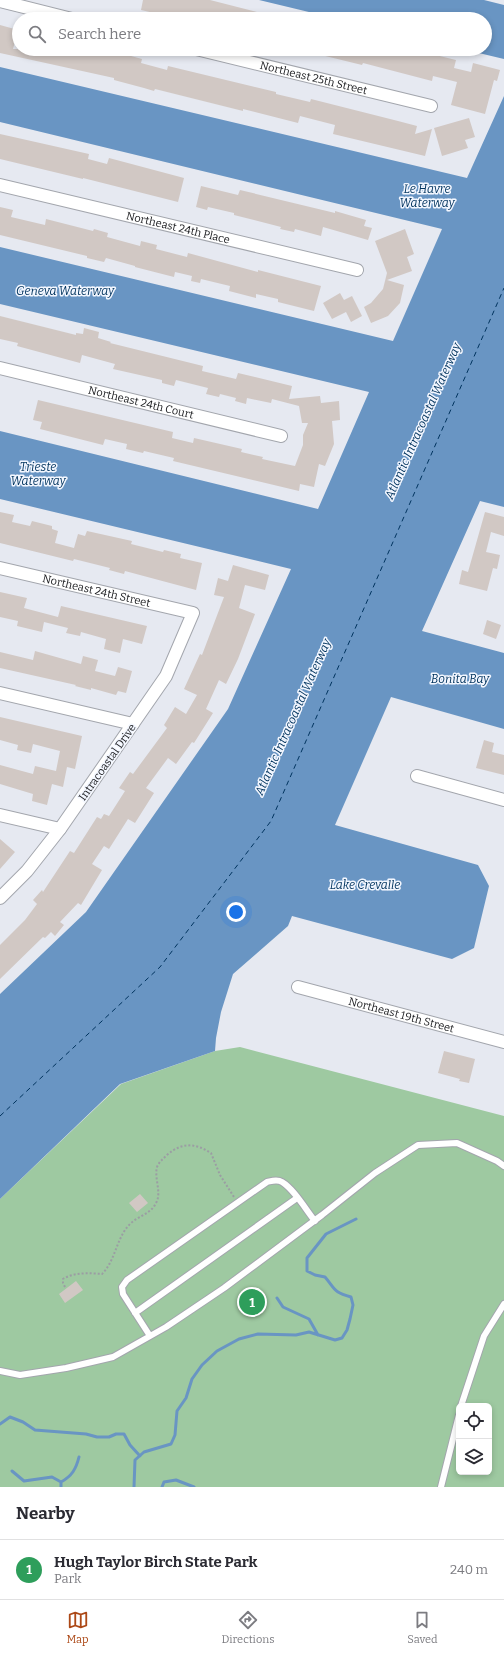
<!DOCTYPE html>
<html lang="en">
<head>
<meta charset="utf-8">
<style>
  :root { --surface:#fff; --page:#f2f2f3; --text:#2b2b33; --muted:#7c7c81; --line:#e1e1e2; --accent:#ac4816 }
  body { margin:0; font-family:Bitter,serif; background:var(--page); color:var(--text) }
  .controls { position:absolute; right:12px; bottom:12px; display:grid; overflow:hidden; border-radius:6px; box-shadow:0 2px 6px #0003 }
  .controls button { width:36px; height:36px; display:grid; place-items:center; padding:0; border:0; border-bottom:1px solid var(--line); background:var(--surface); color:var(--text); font:20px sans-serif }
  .you { position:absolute; left:236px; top:912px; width:14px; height:14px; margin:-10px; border:3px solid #fff; border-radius:50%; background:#1a73e8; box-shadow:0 0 0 6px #1a73e833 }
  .badge { display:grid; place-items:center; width:26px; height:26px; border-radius:50%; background:var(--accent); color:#fff; font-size:13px; font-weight:700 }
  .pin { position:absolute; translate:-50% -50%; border:2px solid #fff; box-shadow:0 1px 4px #0006 }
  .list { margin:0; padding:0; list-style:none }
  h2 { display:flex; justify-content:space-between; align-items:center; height:52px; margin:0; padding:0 16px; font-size:17px }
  h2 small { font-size:13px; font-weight:400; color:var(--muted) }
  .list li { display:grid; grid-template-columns:26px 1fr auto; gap:12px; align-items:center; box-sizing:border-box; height:60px; padding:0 16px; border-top:1px solid var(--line) }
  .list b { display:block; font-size:15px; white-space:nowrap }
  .list p { margin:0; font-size:13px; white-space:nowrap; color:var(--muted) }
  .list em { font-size:13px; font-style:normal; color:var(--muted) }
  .icon { flex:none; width:22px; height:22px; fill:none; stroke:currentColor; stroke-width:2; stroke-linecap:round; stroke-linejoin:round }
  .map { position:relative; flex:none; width:504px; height:1487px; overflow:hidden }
  .search { position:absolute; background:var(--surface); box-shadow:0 2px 6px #0003; left:12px; right:12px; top:12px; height:44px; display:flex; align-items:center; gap:10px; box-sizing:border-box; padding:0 14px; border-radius:22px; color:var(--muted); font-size:15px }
  .sheet { height:112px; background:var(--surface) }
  nav { display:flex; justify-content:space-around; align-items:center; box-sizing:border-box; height:56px; border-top:1px solid var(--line); background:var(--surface); font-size:11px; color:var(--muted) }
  nav a { display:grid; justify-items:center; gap:2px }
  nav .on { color:var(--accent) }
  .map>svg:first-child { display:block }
  .green { fill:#9ec9a1; fill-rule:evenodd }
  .water { fill:#6995c3 }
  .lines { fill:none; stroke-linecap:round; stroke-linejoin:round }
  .stream { stroke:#6995c3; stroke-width:3 }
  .ferry { stroke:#00335e; stroke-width:1; stroke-dasharray:5 4; stroke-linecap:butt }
  .building { fill:#d1c8c4 }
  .lane-casing { stroke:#a3a6ad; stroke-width:8 }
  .street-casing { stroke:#a3a6ad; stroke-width:14 }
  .path { stroke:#9b9da3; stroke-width:2; stroke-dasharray:2 2; stroke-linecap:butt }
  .lane { stroke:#fff; stroke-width:6 }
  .street { stroke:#fff; stroke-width:12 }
  .labels { text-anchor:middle; stroke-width:3; stroke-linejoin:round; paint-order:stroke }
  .street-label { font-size:11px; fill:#212225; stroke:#f3f7ff }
  .water-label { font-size:12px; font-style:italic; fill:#00335e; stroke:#f3f7ff }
</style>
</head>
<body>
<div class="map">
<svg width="504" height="1487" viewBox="0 0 504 1487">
  <rect width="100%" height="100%" fill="#e6e9f1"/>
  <path class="green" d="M240,1047l264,69v371h-504v-288l121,-115 94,-33zM459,1406h30v66h-30z"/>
  <path class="water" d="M259,0h225l20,5v54l-42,-10h23v-30h-147z
    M0,67l467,111 37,-82v411l-24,-6 -58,130 82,22v76l-113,-32 -56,128 143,40 11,21 -15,62 -22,11 -160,-43 -4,10 -55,48 -12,38 -5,26 -1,13 -95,33 -120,115v-205l86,-82 142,-203 63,-140 -291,-70v-68l318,78 51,-117 -369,-88v-57l393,94 49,-112 -442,-107z"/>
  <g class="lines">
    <path class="stream" d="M277,1298l6,9 26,12 9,16
      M0,1424l10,-7 13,5 12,8 51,4 11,3h12l7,-3h8l6,11 10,11
      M12,1471l12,10 28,-4 9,5
      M61,1487v-5c11,-6 15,-13 18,-25
      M134,1487l1,-27 9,-8 27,-8 4,-9 2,-24 9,-13 6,-19 10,-14 15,-14 22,-12 19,-5 38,1 13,-3 26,8 7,-2 5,-8 3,-11 3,-14 -2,-8c-18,-5 -15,-7 -26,-20l-10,-2 -8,-4v-13l19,-24 30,-15
      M162,1487l2,-5 12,-2 18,7"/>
    <path class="ferry" d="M0,1116l160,-149 111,-146 233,-533"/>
  </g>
  <path class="building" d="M143,0h67l63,16v3h-93l-39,-9z
    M0,25l18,5 -5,19h84l23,5v-1l22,6 -1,4 26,7 1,-4 108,26v2l34,8 1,-3 87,22 19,5 -2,8 17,-5 -7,27 -92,-22 2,-9 -35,-9 -2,7 -55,-14v2l-88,-22 -1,2 -10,-3 -30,-8v-2l-114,-25z
    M310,49h101l45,11 -2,8 17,4 2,-9 27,7 -3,11 -3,-1 -9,34 -34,-9 6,-23 -24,-6 -1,5 -69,-18 -1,2 -53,-13z
    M469,118l6,19 -10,3 3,8 -26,8 -8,-28z
    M0,134l89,20 -1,5 19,5 2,-6 75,20 -6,24 -95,-24v1l-83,-20z
    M201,186l37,9 2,-5 95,23v-2l31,9 -2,6 8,2 -4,12 -45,-13 -2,9 -26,-7 -1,3 -14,-3 1,-2 -47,-12v-2l-26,-6 -1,3 -11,-3z
    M0,207l13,3 -2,7 34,8 1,-6 47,12 1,-2 14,4 -1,4 33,9 1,-5 16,4 -1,4 31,8 1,-4 70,19v-2l63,16 -7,25 -36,-9v-3l-22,-5v4l-27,-7 1,-5 -29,-7 -1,4 -9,-2 1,-5 -17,-4 -1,5 -39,-10v-1l-29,-8 -2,4 -17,-4v-2l-87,-21z
    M405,229l9,25 -7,3 5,14 -25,9 17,5 -4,18 -12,13 -17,7 -7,-16 7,-4 12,-14 4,-16 -12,-32z
    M340,293l4,7 8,-4 10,20 -11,6 -5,-10 -14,7 -9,-16z
    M0,316l76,19v-2l7,1 1,-6 15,4 -1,6 13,4 -1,1 93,23 -1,5 34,8 2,-6 54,13 -3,13 31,-3 1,7 18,-2 1,19 -8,1 2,23 -9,22 -6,-2 -5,23 -14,-3 -1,7 -126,-30 1,-3 -30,-7 -1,2 -17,-4 1,-5 -22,-5 -2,6 -63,-16 2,-7 -9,-2 5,-20 135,32 -1,6 21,5 1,-5 48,11 -1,3 22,5 -1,2 33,7 8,-21v-10l5,-12h-6l-3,-17 -27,-7 -1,4 -24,-5 -1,6 -11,-3 1,-3 -16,-4 -1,3 -13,-3 2,-6 -32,-8 -2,6 -12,-3v-3l-49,-11 2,-5 -33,-9 -2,8 -63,-17 1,-3 -18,-4z
    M0,512l14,3 -2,7 18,4 2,-5 20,5v3l6,2 -3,12 19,5 4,-14 7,2 2,-5 45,10 -1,3 32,8 1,-2 17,4 -1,4 22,5 -6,27 -71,-19 -1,3 -15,-4 1,-2 -36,-9 -1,2 -73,-18z
    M485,512l19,5v19l-13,-4 -5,20 14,3 -3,14 -4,-1 -6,23 -28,-7 3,-14 6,2z
    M233,565l36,10 -4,15 -20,-5 -6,23 16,6 -17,45 -12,25 -7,-4 -13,29 7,4 -19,30 -2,-1 -16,22 -8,-6 -22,30 8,5 -19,30 -7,-4 -19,30 -5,-3 -12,18 10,6 -21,35 -3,-2 -18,19 4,3 -9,11 -4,-4 -6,6 -2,-1 -43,42v-34l25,-25 12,-16 -4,-4 9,-10 1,2 27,-41 4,2 23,-36 4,2 3,-5 5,2 16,-25 -6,-3 11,-16 3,2 34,-46 -3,-3 11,-18 11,7 11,-19 -13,-6 16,-35 2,1 22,-58 -10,-2 4,-17 10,3z
    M0,592l27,6 -3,10 34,9 3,-11 86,20 -5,18 -19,-5 -3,14 -16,-4 2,-10 -25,-7 -1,4 -14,-3 2,-5 -24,-6 -2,10 -25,-6 1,-5 -18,-4z
    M487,620l14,5 -5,14 -13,-5z
    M35,651l46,13 2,-8 15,4 -3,11 20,5 3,-9 14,4 -6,22 -8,-2 -2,4 -25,-7v2l-16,-4 1,-1 -76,-17v-16l33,8z
    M0,717l82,19 -7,33 -8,-2 -4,20 -11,-3 -5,21 -15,-4 1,-7 -33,-10v-19l33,9 2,-8 21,5 4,-20 -27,-7 -2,9 -14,-3 1,-5 -18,-5z
    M484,740l10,3 -2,9 12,3v20l-28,-7z
    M0,839l15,13 -15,17z
    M444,1051l31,8 -6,24 -10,-2 1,-2 -22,-6z
    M140,1194l8,9 -11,9 -8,-9z
    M76,1281l7,9 -18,13 -6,-9z"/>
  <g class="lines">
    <defs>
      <path id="lane" d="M135,1313l162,-115
        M150,1336l-27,-42 -1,-7 5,-7 140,-98c5,-1 10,-3 15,0 12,7 24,28 33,39
        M0,1371l20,4 46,-7 47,-11 53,-30 58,-39 98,-73 53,-42 43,-28 39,-2 40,18 7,5
        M461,1406l23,-70 20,-32
        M441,1487l18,-72"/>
      <g id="street">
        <path d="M0,1l72,18"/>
        <path id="s1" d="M196,49l235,57"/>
        <path id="s2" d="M0,185l357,85"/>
        <path id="s3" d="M0,368l281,68"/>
        <path id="s4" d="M0,568l193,45 -27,63 -106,153 -33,42 -27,27"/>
        <path d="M0,693l133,31"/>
        <path d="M417,776l87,24"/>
        <path d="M0,815l60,14"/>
        <path id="s5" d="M298,987l206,55"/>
      </g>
    </defs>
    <use href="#lane" class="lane-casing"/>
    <use href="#street" class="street-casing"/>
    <path class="path" d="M65,1287l-2,-4v-4c11,-7 27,-6 39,-5 14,-14 14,-36 28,-50 8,-8 21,-10 26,-21 6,-10 -2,-25 1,-36 2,-5 6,-8 10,-12 15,-13 28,-12 44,-2l9,22 14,22"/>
    <use href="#lane" class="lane"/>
    <use href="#street" class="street"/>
  </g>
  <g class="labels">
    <g class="street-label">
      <text dy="4" stroke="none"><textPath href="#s1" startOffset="121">Northeast 25th Street</textPath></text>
      <text dy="4" stroke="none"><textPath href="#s2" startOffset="183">Northeast 24th Place</textPath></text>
      <text dy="4" stroke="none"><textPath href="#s3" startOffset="145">Northeast 24th Court</textPath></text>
      <text dy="4" stroke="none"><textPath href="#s4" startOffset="99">Northeast 24th Street</textPath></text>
      <text transform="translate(107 762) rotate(-55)" y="4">Intracoastal Drive</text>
      <text dy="4" stroke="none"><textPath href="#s5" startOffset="107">Northeast 19th Street</textPath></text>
    </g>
    <g class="water-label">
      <text x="427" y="193">Le Havre<tspan x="427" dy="14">Waterway</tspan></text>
      <text x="65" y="295">Geneva Waterway</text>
      <text transform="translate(423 421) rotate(-66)" y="4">Atlantic Intracoastal Waterway</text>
      <text x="38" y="471">Trieste<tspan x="38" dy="14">Waterway</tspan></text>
      <text x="460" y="683">Bonita Bay</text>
      <text transform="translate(293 717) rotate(-66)" y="4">Atlantic Intracoastal Waterway</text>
      <text x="365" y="889">Lake Crevalle</text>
    </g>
  </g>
</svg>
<div class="controls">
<button><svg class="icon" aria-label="locate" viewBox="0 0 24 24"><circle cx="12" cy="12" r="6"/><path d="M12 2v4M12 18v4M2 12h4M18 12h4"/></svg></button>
<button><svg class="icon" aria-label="layers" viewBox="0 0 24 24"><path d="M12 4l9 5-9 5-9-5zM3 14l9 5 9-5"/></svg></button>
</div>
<div class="you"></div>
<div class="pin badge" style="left:252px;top:1302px;background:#2e9e5b">1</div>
<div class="search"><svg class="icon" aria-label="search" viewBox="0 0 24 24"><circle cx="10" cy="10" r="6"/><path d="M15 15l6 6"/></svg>Search here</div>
</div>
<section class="sheet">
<h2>Nearby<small></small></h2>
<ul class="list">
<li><span class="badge" style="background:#2e9e5b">1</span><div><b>Hugh Taylor Birch State Park</b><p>Park</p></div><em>240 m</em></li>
</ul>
</section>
<nav>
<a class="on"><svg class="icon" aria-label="map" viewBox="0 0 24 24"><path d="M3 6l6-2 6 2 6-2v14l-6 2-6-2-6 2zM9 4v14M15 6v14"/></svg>Map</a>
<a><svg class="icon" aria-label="directions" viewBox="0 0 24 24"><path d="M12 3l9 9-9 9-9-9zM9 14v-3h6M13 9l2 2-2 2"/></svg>Directions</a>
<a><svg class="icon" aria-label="saved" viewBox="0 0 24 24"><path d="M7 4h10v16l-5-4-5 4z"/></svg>Saved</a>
</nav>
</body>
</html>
